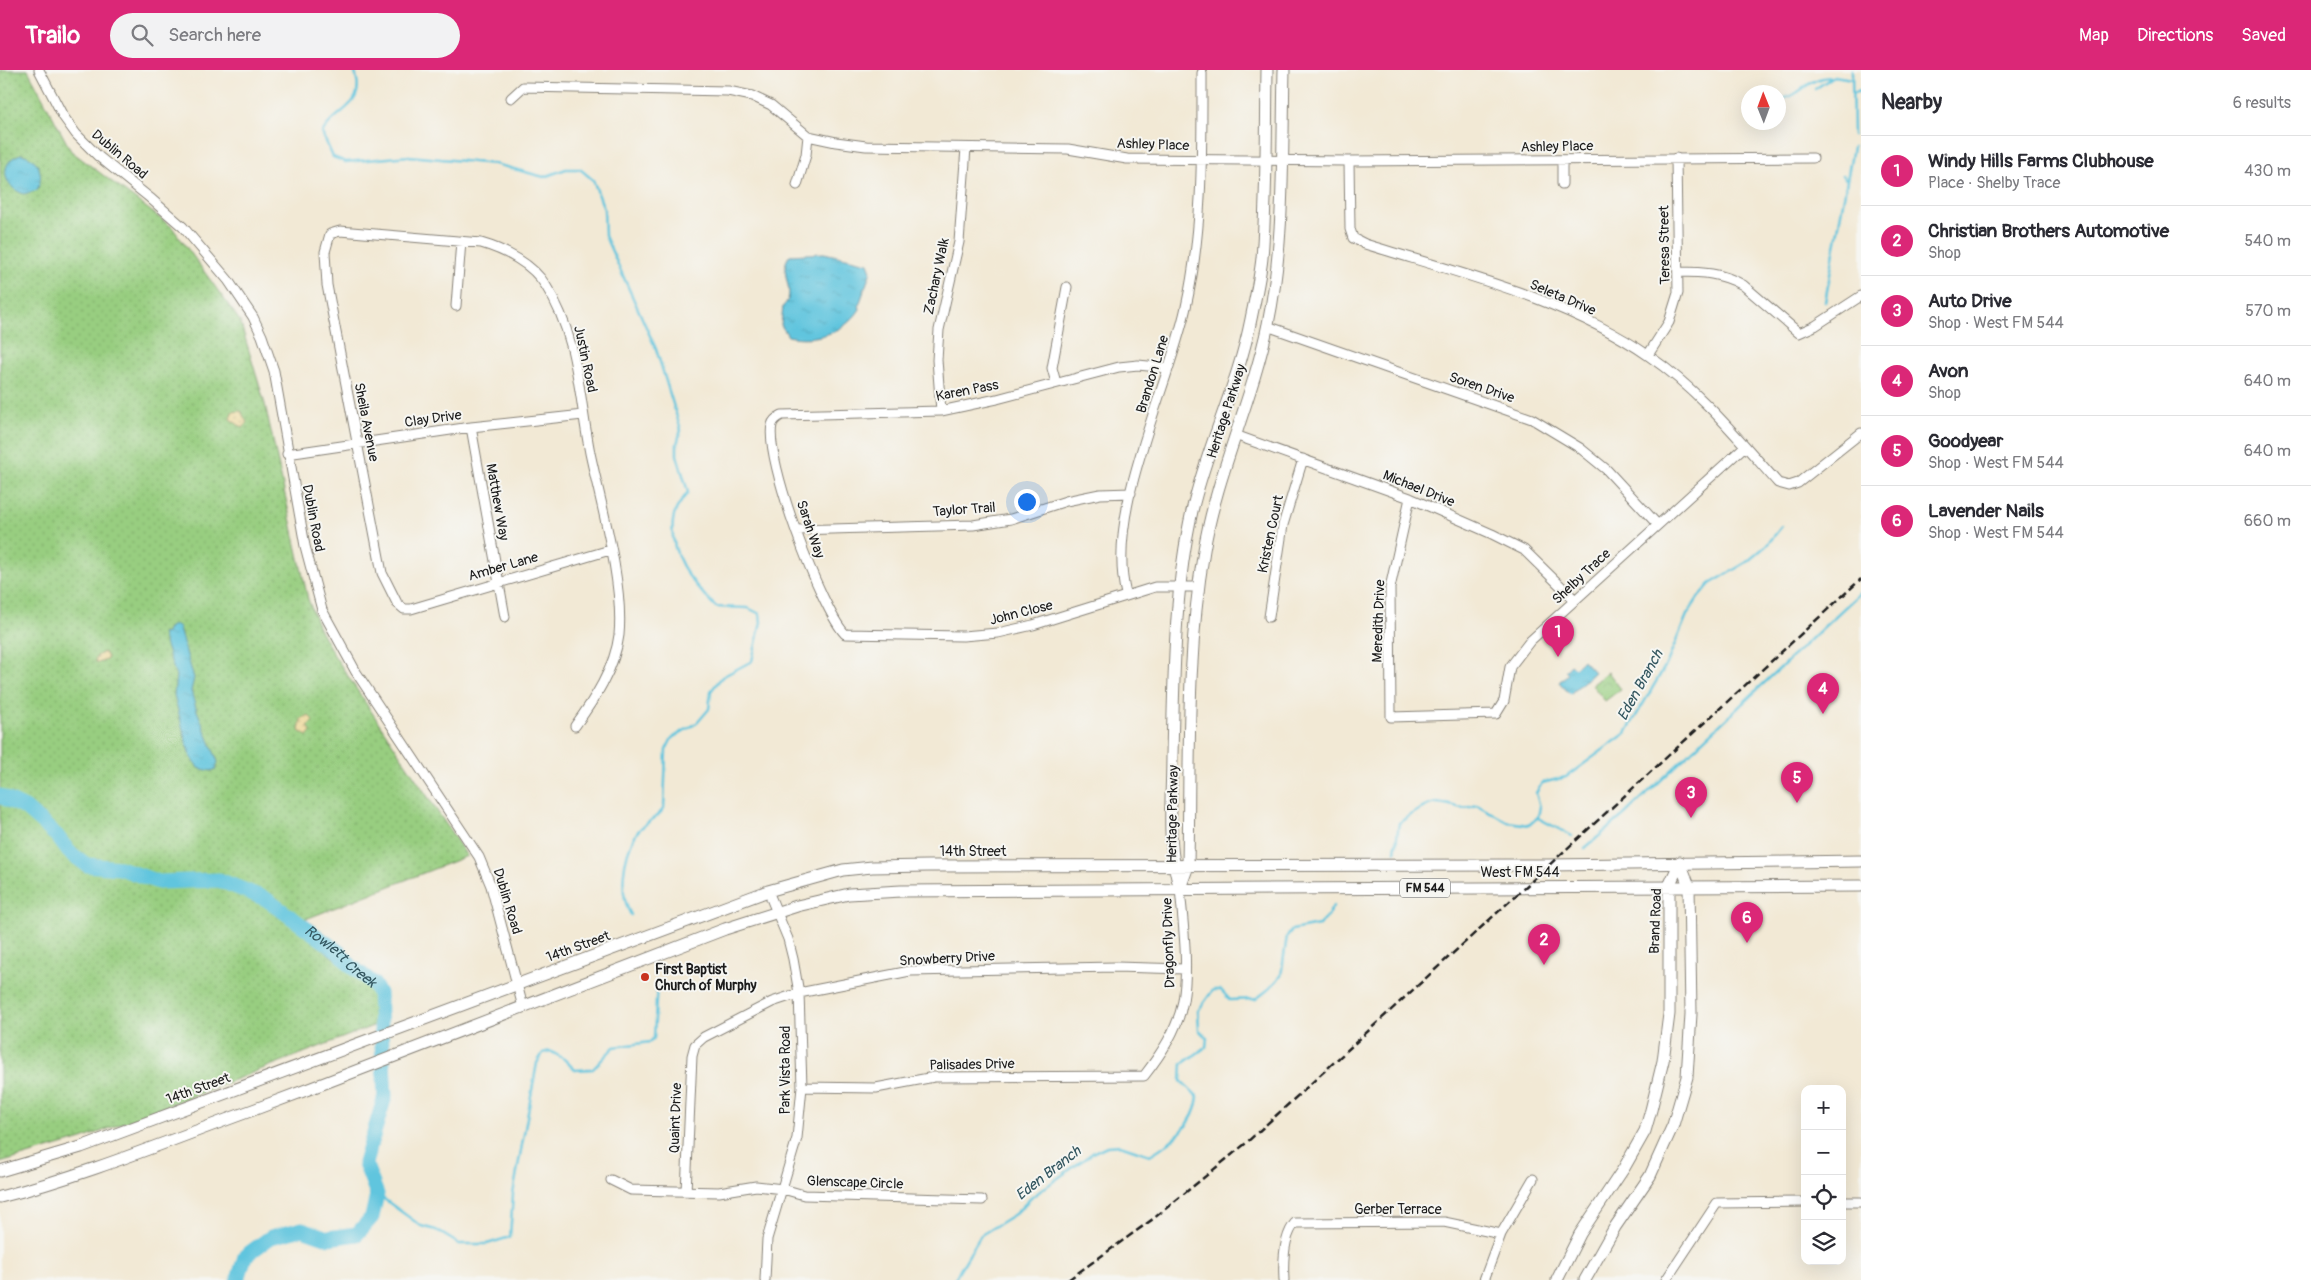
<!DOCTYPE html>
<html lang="en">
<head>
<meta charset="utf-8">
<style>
  :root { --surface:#fff; --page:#f2f2f3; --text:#2b2b33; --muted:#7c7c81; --line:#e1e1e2; --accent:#db2777 }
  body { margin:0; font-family:Pangolin,sans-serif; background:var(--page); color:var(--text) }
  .controls { position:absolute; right:15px; bottom:15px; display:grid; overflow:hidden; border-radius:10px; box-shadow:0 5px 20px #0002 }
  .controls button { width:45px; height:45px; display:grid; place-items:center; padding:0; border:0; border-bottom:1px solid var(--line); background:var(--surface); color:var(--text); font:25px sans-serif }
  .compass { position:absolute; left:1741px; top:15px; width:45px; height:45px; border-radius:50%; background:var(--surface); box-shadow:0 5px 20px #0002; rotate:359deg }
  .you { position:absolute; left:1026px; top:431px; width:18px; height:18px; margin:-12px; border:4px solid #fff; border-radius:50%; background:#1a73e8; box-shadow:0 0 0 8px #1a73e833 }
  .badge { display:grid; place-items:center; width:32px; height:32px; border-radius:50%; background:var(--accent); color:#fff; font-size:16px; font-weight:700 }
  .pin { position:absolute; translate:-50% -41px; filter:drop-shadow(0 1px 2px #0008) }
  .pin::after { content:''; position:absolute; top:26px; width:18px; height:15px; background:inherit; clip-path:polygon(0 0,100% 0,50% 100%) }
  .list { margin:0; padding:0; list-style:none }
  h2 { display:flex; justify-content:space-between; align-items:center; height:65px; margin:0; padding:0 20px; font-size:21px }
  h2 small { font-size:16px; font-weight:400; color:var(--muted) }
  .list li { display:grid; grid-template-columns:32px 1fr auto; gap:15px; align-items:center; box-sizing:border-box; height:70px; padding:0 20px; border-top:1px solid var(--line) }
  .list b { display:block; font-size:19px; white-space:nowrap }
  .list p { margin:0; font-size:16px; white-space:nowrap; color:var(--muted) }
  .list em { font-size:16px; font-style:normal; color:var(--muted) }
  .icon { flex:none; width:28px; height:28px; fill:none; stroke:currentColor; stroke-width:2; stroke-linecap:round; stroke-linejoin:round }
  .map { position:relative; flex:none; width:1861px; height:1210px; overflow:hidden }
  header { display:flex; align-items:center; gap:30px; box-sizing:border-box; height:70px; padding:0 25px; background:var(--accent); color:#fff }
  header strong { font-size:24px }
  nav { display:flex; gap:28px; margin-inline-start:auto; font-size:18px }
  .search { width:350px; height:45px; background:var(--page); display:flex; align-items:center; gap:12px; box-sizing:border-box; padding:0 18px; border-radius:28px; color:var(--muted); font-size:19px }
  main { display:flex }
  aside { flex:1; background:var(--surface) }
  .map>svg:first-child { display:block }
  .grass { fill:url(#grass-dots); stroke:#5a754e }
  .sand { fill:url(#sand-dots); stroke:#857b5d }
  .park { fill:url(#park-crowns); stroke:#5a754e }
  .water { fill:url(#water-ripples); stroke:#3e707d }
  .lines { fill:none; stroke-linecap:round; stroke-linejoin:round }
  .stream { stroke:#60c5de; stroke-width:2.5 }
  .river { stroke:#60c5de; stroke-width:15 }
  .minor-casing { stroke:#878278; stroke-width:11 }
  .major-casing { stroke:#878278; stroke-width:13 }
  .minor { stroke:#fff; stroke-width:9 }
  .major { stroke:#fff; stroke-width:11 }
  .rail { stroke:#1c1c1c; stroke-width:2.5; stroke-dasharray:8 4; stroke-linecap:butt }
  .poi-dot { fill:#c8321e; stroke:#f6f6f2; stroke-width:2 }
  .labels { text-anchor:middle; stroke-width:4; stroke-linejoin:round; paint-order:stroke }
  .shield { fill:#f6f6f2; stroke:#5d5d5c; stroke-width:1 }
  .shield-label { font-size:12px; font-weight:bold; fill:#1c1c1c }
  .street-label { font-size:14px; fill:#1c1c1c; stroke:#f6f6f2 }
  .poi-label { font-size:14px; font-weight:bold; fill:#1c1c1c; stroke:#f6f6f2; text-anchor:start }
  .water-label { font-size:15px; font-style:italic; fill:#345760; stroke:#f6f6f2 }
</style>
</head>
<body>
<header>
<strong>Trailo</strong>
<div class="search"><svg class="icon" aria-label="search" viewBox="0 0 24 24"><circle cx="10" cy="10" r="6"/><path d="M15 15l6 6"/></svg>Search here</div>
<nav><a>Map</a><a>Directions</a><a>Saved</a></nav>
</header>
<main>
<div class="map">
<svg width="1861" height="1210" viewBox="0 0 1861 1210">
  <defs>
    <pattern id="grass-dots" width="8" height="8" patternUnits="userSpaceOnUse" patternTransform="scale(1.25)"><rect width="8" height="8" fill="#98ce80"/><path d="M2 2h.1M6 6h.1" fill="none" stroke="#82b06e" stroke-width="1.8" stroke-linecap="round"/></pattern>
    <pattern id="sand-dots" width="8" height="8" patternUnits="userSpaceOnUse" patternTransform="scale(1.25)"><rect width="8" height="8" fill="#eeda9e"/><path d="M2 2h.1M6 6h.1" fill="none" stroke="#ccba88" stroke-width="1.8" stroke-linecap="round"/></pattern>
    <pattern id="park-crowns" width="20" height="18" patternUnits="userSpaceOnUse" patternTransform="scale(1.25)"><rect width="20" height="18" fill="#98ce80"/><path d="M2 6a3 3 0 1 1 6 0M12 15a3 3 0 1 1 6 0" fill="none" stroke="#82b06e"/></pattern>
    <pattern id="water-ripples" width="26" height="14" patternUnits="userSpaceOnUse" patternTransform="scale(1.25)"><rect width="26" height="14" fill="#60c5de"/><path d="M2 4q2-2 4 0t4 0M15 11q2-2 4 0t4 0" fill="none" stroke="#53a9be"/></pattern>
  </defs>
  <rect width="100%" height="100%" fill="#f6f6f2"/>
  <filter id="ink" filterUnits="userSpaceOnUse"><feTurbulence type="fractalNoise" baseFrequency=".02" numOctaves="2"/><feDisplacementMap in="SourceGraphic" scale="10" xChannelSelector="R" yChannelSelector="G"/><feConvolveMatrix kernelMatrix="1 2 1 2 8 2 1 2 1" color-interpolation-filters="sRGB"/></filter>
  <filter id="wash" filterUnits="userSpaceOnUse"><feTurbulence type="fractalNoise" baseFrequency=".0096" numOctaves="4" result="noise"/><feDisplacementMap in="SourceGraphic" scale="20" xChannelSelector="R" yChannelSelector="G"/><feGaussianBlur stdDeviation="1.12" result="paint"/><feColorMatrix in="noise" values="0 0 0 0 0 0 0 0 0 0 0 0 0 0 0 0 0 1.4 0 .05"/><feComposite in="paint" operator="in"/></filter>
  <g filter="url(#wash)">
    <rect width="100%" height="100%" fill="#f2e9d5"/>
    <path class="grass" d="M0,0h28l43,81 101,76 68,94 25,83 43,195 11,29 15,27 133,201 -174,68 80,67 5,33 -296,115 -82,24z"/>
    <path class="sand" d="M241,341l6,12 -4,5 -13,-9 2,-7z
      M104,582l4,5 -2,3 -8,3 -3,-2 2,-5z
      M308,645l5,5 -5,6 3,5 -4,5 -8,-5 2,-12z"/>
    <path class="park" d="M1608,602l13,17 -16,12 -13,-16z"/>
    <path class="water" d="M21,84c18,3 24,21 16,36l-13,4c-24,-8 -24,-34 -3,-40z
      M824,183l44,10 3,8 -12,34 1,4c-15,24 -46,33 -72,27l-7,-11 2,-19c16,-13 -7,-34 7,-51z
      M174,555l4,1 16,52 -3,13 5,17 22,54 -2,7 -5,2 -13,-3 -9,-15 -15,-58 2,-19 -14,-42 4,-1 2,-5z
      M1583,590l11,12 -24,22 -11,-12 9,-8 -3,-3 6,-6 4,3z"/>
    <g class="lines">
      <path class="stream" d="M354,0c15,37 -19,38 -32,63l11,24 13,5 63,-6 86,8 49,13 22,-8h14l13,11 11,29 1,27 51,113 25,81 -4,14v11l11,37c-4,6 -12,15 -14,23 -8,37 17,68 42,92l32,1 12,6 1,8 -9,39 -30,16 -11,14 -2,18 -12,14 -25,15 -6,12 -2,58c-7,12 -22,15 -28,26 -13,22 -18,59 -5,81
        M1852,0l1,65
        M1815,19l19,-13 18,3
        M1853,23l8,-2
        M1778,29c25,-2 26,-21 53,-22
        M1842,105l5,5
        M1825,232l28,-155
        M1538,748l34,18
        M1585,778l39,-33 237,-223
        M1395,782l4,-29c8,-6 30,-21 39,-20 18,1 20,9 39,2l31,17 21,3 9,-8 2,-10 -4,-14 6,-10 24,-6 60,-44 41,-70 20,-48 11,-17 12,-14 37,-22 20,-17 15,-19
        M377,1124l44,32 15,4 23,14h28l23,-7 3,-43 24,-131 6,-10 7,-2 14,8 11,11 18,-1 21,-22 36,-5 4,-4 3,-57
        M954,1210l27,-45 34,-21 17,-17 62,-45 13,-6 13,-1 30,10c23,-14 45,-30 48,-58l-17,-16 1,-17 24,-17 1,-9 -8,-8 -1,-19 15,-21h8l9,10 26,-1 13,-10 12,-13 6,-40 5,-6 27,-5 8,-8 6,-11"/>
      <path class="river" id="s1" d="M0,726l25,12 32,28 12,16 18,13 33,3 38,14 61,-2 47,19 73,53 12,14 22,17 6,10 6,103 -20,67 12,31 -5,23 -15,17 -29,4 -26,-9 -31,8 -26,19 -7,24"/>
    </g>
  </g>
  <g filter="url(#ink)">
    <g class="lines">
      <defs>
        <path id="minor" d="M39,0l24,46 13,18 22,22 52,42 33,29 45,53 25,37 9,19 12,35 31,175 17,64 34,62 123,185 12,29 32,121
          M511,28l12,-11 205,4 24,5 19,9 37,31 28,6 30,4 202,3 59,10 222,2 464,-3
          M1562,90v24
          M1349,91l1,68 3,9 12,6c93,29 203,55 284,112 50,34 89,82 129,127l11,3 9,-3 63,-50
          M797,115l9,-30 2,-19
          M1679,202c23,0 43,1 64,13l56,48 16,-7 46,-30
          M456,236l5,-65
          M1267,256l265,93 48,29 27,22 50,54
          M1648,285l21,-33 9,-29 -2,-135
          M1168,298l-30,-3 -19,2 -122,32 -56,12 -159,4c-4,2 -9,5 -10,10 -8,33 49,184 73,209l118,2 35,-3 35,-8 122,-38h44
          M1056,313l-4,-15 15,-81
          M941,341l-4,-51 2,-30 20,-88 7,-94
          M471,357l34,190
          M1235,365l175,63 82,36 32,16 51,50
          M287,384l184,-27 112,-12
          M1410,428l-20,90 1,129 105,-3 8,-13 6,-34 20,-26 215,-195
          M796,460l177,-5 38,-6 55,-18 34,-7 31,-1
          M1126,524c-21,-82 42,-204 60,-287 17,-76 16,-157 16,-234
          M1269,547l14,-92 20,-66
          M575,656c19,-26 40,-58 44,-91 5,-52 -18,-130 -29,-182 -11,-56 -12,-118 -44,-167 -13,-22 -41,-36 -65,-43l-141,-12 -10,3 -5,18 2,33 55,288 15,30 7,6h7l199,-59
          M802,1017l74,1 58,-11 210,-1c17,-22 34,-47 39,-75 6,-36 0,-77 -3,-113
          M611,1110l20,10 88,2 37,-6 27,3 21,6 178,5
          M686,1122l6,-136 3,-11 9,-8 68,-35 27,-9 111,-22 206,-4 69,2
          M1842,1132h19
          M765,1210l2,-41 30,-101 5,-51 -3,-94 -6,-34 -5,-20 -20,-48
          M1284,1210c-1,-18 -1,-43 11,-57l149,-1 57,12
          M1484,1210l17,-46 32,-55
          M1666,1210l51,-77 88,-1"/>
        <path id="major" d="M1180,818c-14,-41 -8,-89 -8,-132 2,-82 2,-165 20,-245 15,-65 46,-126 59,-192 4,-20 9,-41 11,-61 5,-63 4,-126 5,-188
          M1180,818l8,-22c2,-108 -2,-209 16,-316 13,-77 48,-149 64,-226 17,-83 14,-170 16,-254
          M0,1101l81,-24 687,-256 75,-21 29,-3 56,-1 621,-1 312,-4
          M0,1127c87,-22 170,-57 253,-87 158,-59 315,-121 472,-181l72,-23 52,-12 52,-3 960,-5
          M1557,1210l23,-46 44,-66 21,-37 6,-21 12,-49 6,-47v-128l11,-24
          M1585,1210l30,-53 35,-51 23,-51 14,-48 4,-63 -2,-128 -9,-24"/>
      </defs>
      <use href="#minor" class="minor-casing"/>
      <use href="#major" class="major-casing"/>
      <use href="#minor" class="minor"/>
      <use href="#major" class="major"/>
      <path class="rail" d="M1068,1210l85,-61 92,-75 616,-565"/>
    </g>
  </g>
  <circle class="poi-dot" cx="645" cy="907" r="5"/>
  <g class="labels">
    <rect class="shield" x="1400" y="808.5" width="50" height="19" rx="4"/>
    <g class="shield-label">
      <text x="1425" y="822">FM 544</text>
    </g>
    <g class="street-label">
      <text transform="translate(1153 74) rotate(2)" y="5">Ashley Place</text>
      <text transform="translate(1557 76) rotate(-1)" y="5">Ashley Place</text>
      <text transform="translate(120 84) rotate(40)" y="5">Dublin Road</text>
      <text transform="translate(1664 175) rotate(-91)" y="5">Teresa Street</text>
      <text transform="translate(936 206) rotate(-78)" y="5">Zachary Walk</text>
      <text transform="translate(1563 227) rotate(23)" y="5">Seleta Drive</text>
      <text transform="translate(586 289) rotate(78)" y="5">Justin Road</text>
      <text transform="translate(1152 304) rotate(-73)" y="5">Brandon Lane</text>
      <text transform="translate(1482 317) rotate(19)" y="5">Soren Drive</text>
      <text transform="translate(967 320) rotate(-11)" y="5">Karen Pass</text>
      <text transform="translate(1226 341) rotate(-72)" y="5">Heritage Parkway</text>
      <text transform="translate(433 348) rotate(-8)" y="5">Clay Drive</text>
      <text transform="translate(367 352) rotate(79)" y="5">Sheila Avenue</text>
      <text transform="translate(1419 418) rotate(22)" y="5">Michael Drive</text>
      <text transform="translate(498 432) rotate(80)" y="5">Matthew Way</text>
      <text transform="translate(964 439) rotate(-4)" y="5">Taylor Trail</text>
      <text transform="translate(314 448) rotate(79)" y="5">Dublin Road</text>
      <text transform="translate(811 459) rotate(71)" y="5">Sarah Way</text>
      <text transform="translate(1270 464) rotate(-78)" y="5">Kristen Court</text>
      <text transform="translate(503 496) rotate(-16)" y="5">Amber Lane</text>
      <text transform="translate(1581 506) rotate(-43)" y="5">Shelby Trace</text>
      <text transform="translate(1021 542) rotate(-14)" y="5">John Close</text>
      <text transform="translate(1378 551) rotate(-88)" y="5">Meredith Drive</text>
      <text transform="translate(1172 744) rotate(-89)" y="5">Heritage Parkway</text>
      <text x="973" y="786">14th Street</text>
      <text x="1520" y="807">West FM 544</text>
      <text transform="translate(508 831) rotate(73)" y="5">Dublin Road</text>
      <text transform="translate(1655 851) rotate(-88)" y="5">Brand Road</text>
      <text transform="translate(1168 873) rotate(-92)" y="5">Dragonfly Drive</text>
      <text transform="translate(578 876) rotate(-20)" y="5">14th Street</text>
      <text transform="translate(947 888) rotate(-3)" y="5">Snowberry Drive</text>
      <text transform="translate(972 994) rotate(-1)" y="5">Palisades Drive</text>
      <text transform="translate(785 1000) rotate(-90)" y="5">Park Vista Road</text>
      <text transform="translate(198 1018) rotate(-20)" y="5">14th Street</text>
      <text transform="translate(675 1048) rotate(-88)" y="5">Quaint Drive</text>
      <text transform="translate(855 1112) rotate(2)" y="5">Glenscape Circle</text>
      <text x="1398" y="1144">Gerber Terrace</text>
    </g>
    <g class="poi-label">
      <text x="655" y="904">First Baptist<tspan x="655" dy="16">Church of Murphy</tspan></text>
    </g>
    <g class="water-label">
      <text transform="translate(1640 615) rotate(-61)" y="5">Eden Branch</text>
      <text dy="5" stroke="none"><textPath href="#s1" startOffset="392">Rowlett Creek</textPath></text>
      <text transform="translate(1048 1103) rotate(-38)" y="5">Eden Branch</text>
    </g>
  </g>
</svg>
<div class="controls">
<button>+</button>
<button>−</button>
<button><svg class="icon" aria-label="locate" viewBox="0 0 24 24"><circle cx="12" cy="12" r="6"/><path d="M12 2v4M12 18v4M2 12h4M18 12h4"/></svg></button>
<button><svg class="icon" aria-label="layers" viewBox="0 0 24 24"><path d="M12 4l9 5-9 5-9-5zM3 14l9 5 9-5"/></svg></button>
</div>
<svg class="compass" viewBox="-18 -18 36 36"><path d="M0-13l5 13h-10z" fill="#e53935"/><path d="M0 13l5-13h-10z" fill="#7c7c81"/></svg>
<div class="you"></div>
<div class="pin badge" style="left:1558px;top:587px">1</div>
<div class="pin badge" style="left:1544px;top:895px">2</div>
<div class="pin badge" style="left:1691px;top:748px">3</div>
<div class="pin badge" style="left:1823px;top:644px">4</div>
<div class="pin badge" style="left:1797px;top:733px">5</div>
<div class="pin badge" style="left:1747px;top:873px">6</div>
</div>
<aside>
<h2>Nearby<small>6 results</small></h2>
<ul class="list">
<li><span class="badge">1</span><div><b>Windy Hills Farms Clubhouse</b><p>Place · Shelby Trace</p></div><em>430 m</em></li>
<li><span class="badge">2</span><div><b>Christian Brothers Automotive</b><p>Shop</p></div><em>540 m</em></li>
<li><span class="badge">3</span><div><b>Auto Drive</b><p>Shop · West FM 544</p></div><em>570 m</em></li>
<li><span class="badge">4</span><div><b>Avon</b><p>Shop</p></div><em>640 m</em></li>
<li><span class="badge">5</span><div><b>Goodyear</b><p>Shop · West FM 544</p></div><em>640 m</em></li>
<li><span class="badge">6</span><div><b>Lavender Nails</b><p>Shop · West FM 544</p></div><em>660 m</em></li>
</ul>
</aside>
</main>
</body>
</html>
